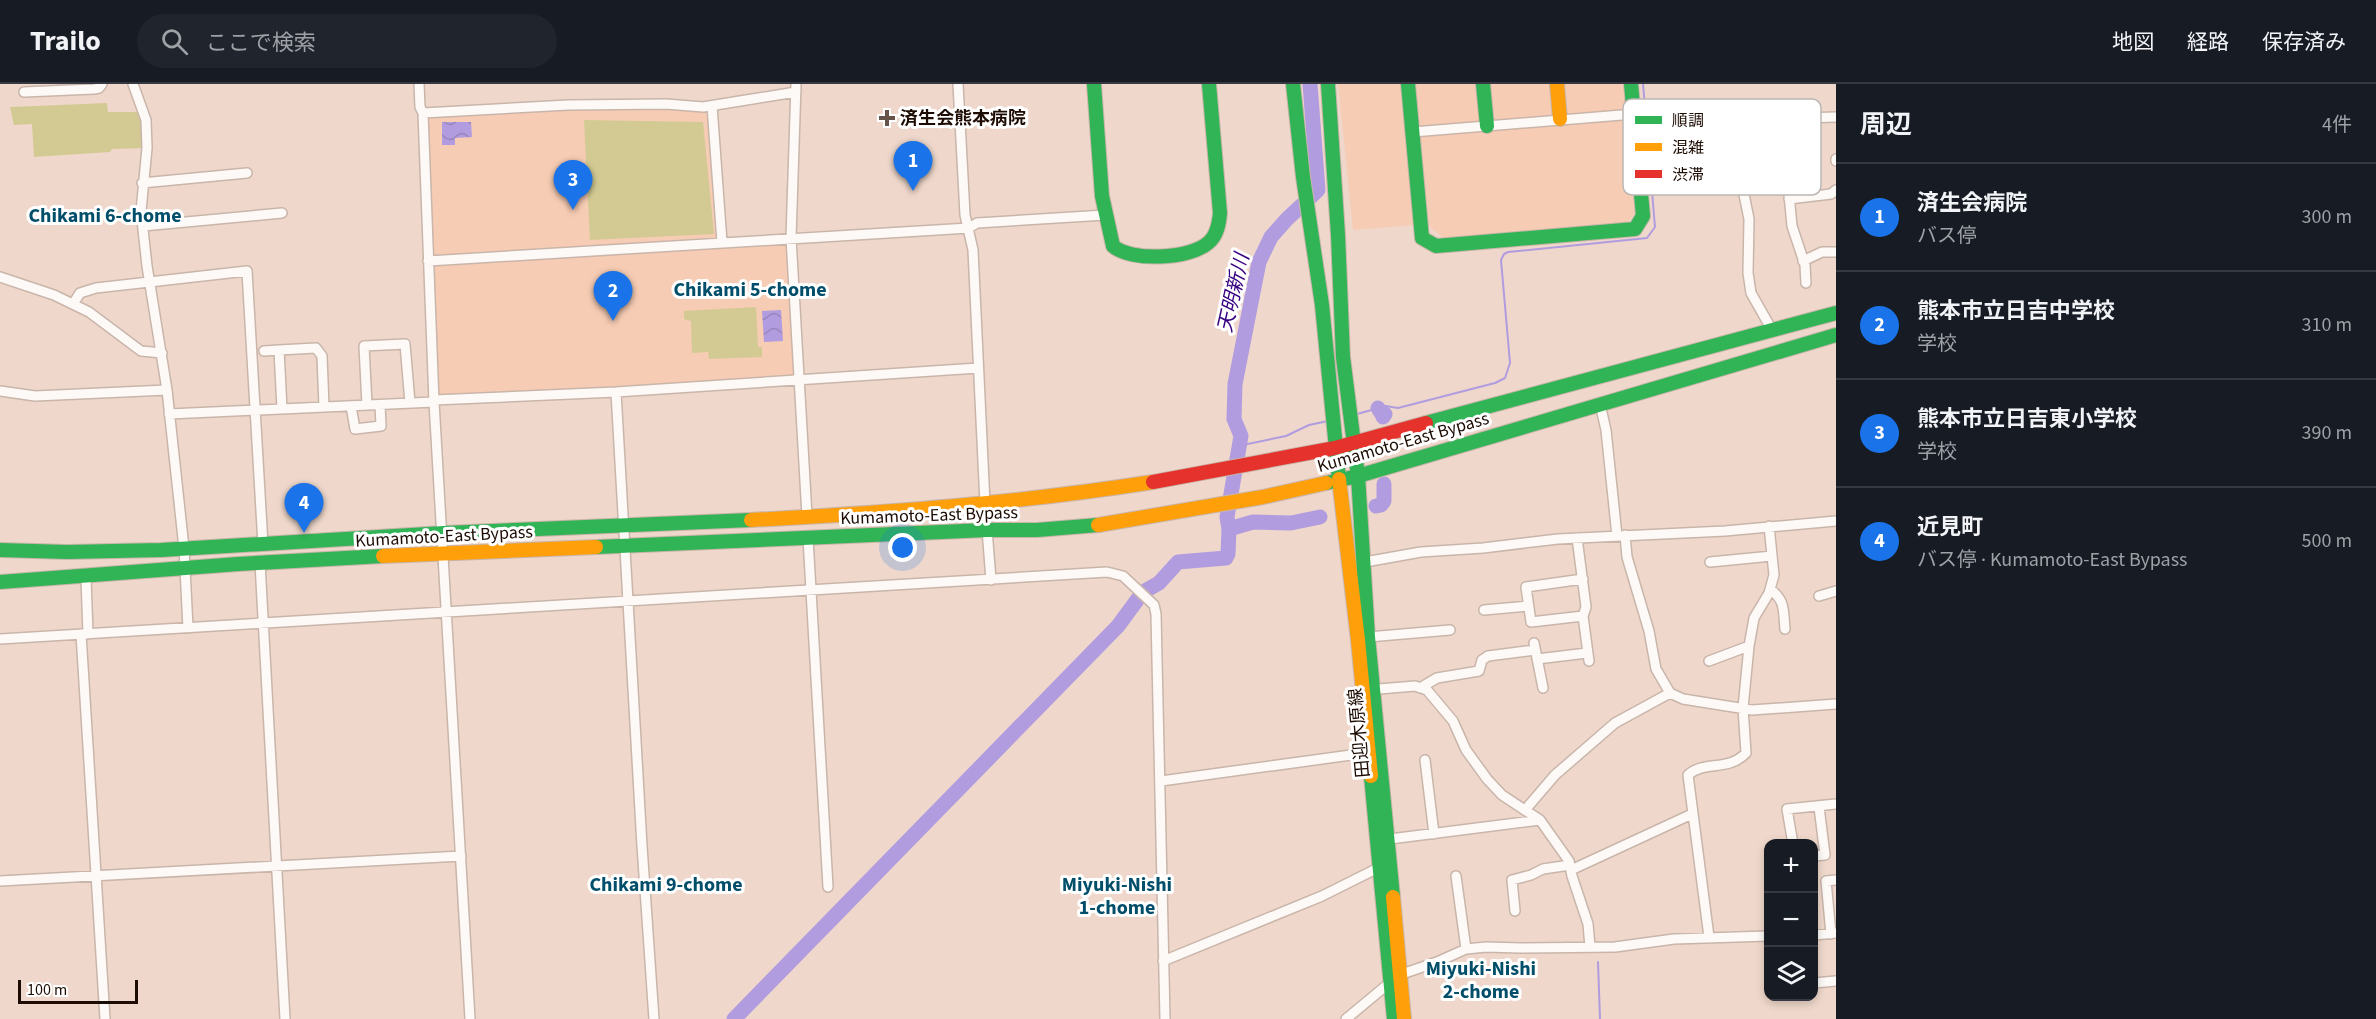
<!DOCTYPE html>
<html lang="ja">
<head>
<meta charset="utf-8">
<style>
  :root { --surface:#171b24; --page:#20242c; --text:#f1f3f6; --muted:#9ea1a6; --line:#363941; --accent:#1a73e8 }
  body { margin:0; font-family:"Source Sans 3","Noto Sans JP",sans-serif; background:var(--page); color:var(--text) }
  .controls { position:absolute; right:18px; bottom:18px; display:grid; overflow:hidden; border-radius:12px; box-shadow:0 3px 9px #0003 }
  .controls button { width:54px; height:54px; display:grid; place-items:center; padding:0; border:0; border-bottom:2px solid var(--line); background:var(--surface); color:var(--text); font:30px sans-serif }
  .scale { position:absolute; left:18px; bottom:15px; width:120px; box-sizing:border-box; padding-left:6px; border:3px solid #1d0c03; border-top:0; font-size:16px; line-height:21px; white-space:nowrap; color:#1d0c03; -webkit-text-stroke:4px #fff; paint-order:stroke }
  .you { position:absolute; left:903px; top:464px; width:21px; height:21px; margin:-15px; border:4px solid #fff; border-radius:50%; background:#1a73e8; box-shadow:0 0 0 9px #1a73e833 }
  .badge { display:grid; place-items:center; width:39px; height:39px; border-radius:50%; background:var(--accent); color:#fff; font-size:20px; font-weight:700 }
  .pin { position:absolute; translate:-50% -50px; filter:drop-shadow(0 2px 3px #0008) }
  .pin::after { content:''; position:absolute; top:32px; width:21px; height:18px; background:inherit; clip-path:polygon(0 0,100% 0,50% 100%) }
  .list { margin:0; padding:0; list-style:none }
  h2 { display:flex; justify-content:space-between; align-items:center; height:78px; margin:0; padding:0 24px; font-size:26px }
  h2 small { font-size:20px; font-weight:400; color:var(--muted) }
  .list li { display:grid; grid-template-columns:39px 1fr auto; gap:18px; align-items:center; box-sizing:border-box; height:108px; padding:0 24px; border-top:2px solid var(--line) }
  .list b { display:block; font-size:22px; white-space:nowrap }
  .list p { margin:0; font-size:20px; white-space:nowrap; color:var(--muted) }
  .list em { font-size:20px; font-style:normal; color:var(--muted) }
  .icon { flex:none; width:33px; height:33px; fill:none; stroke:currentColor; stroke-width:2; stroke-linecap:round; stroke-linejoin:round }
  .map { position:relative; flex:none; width:1836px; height:935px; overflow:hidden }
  header { display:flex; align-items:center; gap:36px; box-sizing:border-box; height:84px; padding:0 30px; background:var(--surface); border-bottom:2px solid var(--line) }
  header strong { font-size:28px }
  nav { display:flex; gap:33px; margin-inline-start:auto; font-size:21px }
  .search { width:420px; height:54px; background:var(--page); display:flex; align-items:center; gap:15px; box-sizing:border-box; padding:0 21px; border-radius:33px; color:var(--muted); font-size:22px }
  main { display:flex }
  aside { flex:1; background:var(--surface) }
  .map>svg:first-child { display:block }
  .built { fill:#f7ccb4 }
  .green { fill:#d3ca93 }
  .water { fill:url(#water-waves) }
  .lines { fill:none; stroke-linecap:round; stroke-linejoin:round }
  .stream { stroke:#b19cdf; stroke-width:2 }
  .river { stroke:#b19cdf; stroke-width:15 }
  .street-casing { stroke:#c9b5aa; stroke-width:12 }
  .fast-casing { stroke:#c9b5aa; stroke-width:16 }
  .slow-casing { stroke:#c9b5aa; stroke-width:16 }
  .jam-casing { stroke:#c9b5aa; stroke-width:16 }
  .street { stroke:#fdf9f7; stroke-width:9 }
  .fast { stroke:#30b455; stroke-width:14 }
  .slow { stroke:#ff9f0a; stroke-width:14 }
  .jam { stroke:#e5322d; stroke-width:14 }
  .poi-dot { fill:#665349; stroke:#fff; stroke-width:2 }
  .labels { text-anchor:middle; stroke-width:6; stroke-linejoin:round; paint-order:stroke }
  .poi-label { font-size:18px; font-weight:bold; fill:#1d0c03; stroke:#fff; text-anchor:start }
  .street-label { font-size:18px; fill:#1d0c03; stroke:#fff }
  .neighbourhood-label { font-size:20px; font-weight:bold; fill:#004e69; stroke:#fff }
  .water-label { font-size:20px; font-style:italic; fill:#370080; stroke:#fff }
  .key { fill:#fff; stroke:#bbb6b3; stroke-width:1.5 }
  .key-label { font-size:16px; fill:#1d0c03 }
</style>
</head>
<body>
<header>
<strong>Trailo</strong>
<div class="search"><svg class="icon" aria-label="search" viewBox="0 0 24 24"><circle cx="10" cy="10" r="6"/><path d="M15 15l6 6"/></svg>ここで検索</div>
<nav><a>地図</a><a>経路</a><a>保存済み</a></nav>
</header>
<main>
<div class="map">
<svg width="1836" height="935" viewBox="0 0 1836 935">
  <defs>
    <pattern id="water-waves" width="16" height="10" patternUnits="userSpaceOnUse" patternTransform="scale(1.5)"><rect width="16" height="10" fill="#b19cdf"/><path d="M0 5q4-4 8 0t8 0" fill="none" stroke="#9885be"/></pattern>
  </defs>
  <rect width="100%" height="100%" fill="#efd8cb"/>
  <path class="built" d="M1338,0h289l10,127 -10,12 -184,15 -16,-14 -74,6z
    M568,21l144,1 10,136 69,-4 9,143 -366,19 -11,-287z"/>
  <path class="green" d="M107,19l1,9h35l4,36 -35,1 -2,3 -76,5 -2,-33 -18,1 -4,-18z
    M584,36l119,2 11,112 -124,6z
    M756,223l2,40h4v10l-53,2 -1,-7 -16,1 -1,-32 -7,-2v-8z"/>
  <path class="water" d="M442,38h29l1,15 -17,1v7h-13z
    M781,226l2,31 -19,1 -2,-31z"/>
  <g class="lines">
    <path class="stream" d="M1357,330l29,-8 12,2 97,-25 10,-5 5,-15 -9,-103 3,-6 4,-2 139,-14 8,-11 -12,-143
      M1238,362l48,-10 23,-11 19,-4
      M1598,878l2,57"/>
    <path class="river" d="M1378,324l3,5 4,1 -2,3
      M1376,422l5,-1 3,-4v-17
      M1229,445l-2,-12 14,-81 -7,-17 1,-35 24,-122 12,-25 16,-18 31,-29 -8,-106
      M734,935l384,-393 25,-34 16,-9 19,-21 48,-4 2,-4 1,-25 24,-7 38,1 29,-6"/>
    <defs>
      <path id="street" d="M133,0l13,36 1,28 -6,63 6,55 20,124 17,158 4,80
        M419,0l1,23 3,6 11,289 36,617
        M796,0l-5,154 16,278
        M958,0l7,131 8,35 12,254 6,76
        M24,8l70,-3 5,-1 3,-4
        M712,22l10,136
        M423,29l145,-8 98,-1 37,3 93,-15
        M1413,48l221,-18
        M1836,75v2
        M142,99l105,-10
        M1789,115l42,-5 5,-4
        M143,142l139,-13
        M428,177l541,-33 8,-5 128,-8
        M1803,177l19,-9h14
        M0,193l54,18 35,17 52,39 21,2
        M1806,199l-1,-18 -13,-39 -5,-52h-24l49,-2
        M73,220l7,-11 16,-5 151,-17 16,274
        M1772,246l-21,-37 -3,-20 1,-54 -13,-64 2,-28 66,-9 32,-1
        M264,267l15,-1
        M0,307l35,5 132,-6
        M616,308l26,454 12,173
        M434,316l182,-8 362,-24
        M1600,320l6,26 11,106
        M367,321l-3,-59 41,-2 5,59
        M351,322l4,23 26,-3 -1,-21
        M282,325l-3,-59 37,-2 6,8 2,51
        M169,330l265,-12
        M1625,451l2,22 22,74 7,38 14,24 13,6 69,11 84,-6
        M808,454l20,349
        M1577,454l9,69 -3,9 6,45
        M1365,478l56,-10 62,-4 75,-9 167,-8 111,-10
        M1710,478l62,-6
        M260,479l25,456
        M86,494l2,56
        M1583,495l-57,8 5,35 52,-6
        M1771,506c15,11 12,22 14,39
        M1819,512l17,-5
        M1484,526l44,-4
        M81,550l24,385
        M1368,553l82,-7
        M0,555l1107,-67 16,4 31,29 2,9 9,405
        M1534,559l9,45
        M1537,575l50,-6
        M1709,577l40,-15
        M1420,604l17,-10 42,-7 3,-11 6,-4 47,-6
        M1367,606l48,-4 12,4 26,31 13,29 21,29 15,16 38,25 29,41 3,15 16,48 2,23
        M1425,676l9,74
        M1161,697l212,-29
        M1525,726l30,-35 60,-52 55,-30
        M1382,756l158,-20
        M1793,760l-6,-35 49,-5
        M1814,772l11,-1 -6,-48
        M1571,786l121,-56
        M1456,792l10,73
        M0,797l461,-25
        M1515,827l-3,-31 19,-5 12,-6 27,-4
        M1831,850l-5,-53 10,-1
        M1814,851l22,-2
        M1709,853l-21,-162c16,-15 40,-3 58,-22l-3,-45 6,-62 5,-28 15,-25 5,-18 -5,-49
        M1163,877l159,-65 62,-31
        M1814,899l22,-2
        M1346,935l53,-44 38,-13 29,-13 20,-2 35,1 94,-1 59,-8 94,-3"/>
      <path id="fast" d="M1094,0l8,112 11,50c18,16 77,13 95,-3 9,-7 11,-19 12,-30l-11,-129
        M1293,0l10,93 19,128 17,174
        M1328,0l10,151 5,122 15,119 10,161 25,260
        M1408,0l14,154 14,8 199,-17 8,-13 -12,-132
        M1483,0l4,42
        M1426,339l410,-110
        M1326,399l32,-7 478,-141
        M596,463l391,-17h50l61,-5
        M0,466l67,2 94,-2 283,-17 307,-13
        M0,498l238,-18 145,-8
        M1371,692l23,243"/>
      <path id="slow" d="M1557,0l3,35
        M1339,395l19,161 13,136
        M751,436c134,-7 268,-17 402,-38
        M1098,441l165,-28 63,-14
        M383,472l213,-9
        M1393,813l11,122"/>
      <path id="jam" d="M1153,398l182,-34 91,-25"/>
    </defs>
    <use href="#street" class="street-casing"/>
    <use href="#fast" class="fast-casing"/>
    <use href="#slow" class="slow-casing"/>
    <use href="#jam" class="jam-casing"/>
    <use href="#street" class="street"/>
    <use href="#fast" class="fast"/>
    <use href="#slow" class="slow"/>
    <use href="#jam" class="jam"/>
  </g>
  <path class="poi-dot" d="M884 25h6v6h6v6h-6v6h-6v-6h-6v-6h6z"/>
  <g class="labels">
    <g class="poi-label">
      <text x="900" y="40">済生会熊本病院</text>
    </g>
    <g class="street-label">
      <text transform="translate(1403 358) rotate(-16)" y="6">Kumamoto-East Bypass</text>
      <text transform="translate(929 431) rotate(-2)" y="6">Kumamoto-East Bypass</text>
      <text transform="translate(444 452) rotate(-3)" y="6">Kumamoto-East Bypass</text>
      <text transform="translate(1359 649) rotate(-95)" y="6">田迎木原線</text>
    </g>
    <g class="neighbourhood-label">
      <text x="105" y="138">Chikami 6-chome</text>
      <text x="750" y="212">Chikami 5-chome</text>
      <text x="666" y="807">Chikami 9-chome</text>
      <text x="1117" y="807">Miyuki-Nishi<tspan x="1117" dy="23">1-chome</tspan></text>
      <text x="1481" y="891">Miyuki-Nishi<tspan x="1481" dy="23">2-chome</tspan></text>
    </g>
    <g class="water-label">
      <text transform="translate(1233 209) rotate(-77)" y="7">天明新川</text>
    </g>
  </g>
  <rect x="1623" y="15" width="198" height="96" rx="9" class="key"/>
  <rect x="1635" y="32" width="27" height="8" fill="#30b455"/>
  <rect x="1635" y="59" width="27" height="8" fill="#ff9f0a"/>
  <rect x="1635" y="86" width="27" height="8" fill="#e5322d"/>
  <g class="key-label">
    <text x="1672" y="42">順調</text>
    <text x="1672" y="69">混雑</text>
    <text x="1672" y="96">渋滞</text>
  </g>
</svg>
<div class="controls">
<button>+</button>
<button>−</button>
<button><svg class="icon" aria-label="layers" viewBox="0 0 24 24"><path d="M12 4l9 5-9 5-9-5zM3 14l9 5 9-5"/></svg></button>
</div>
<div class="scale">100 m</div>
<div class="you"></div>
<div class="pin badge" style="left:913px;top:107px">1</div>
<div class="pin badge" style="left:613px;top:237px">2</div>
<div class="pin badge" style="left:573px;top:126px">3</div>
<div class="pin badge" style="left:304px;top:449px">4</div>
</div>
<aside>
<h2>周辺<small>4件</small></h2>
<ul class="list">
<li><span class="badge">1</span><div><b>済生会病院</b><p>バス停</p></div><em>300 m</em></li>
<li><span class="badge">2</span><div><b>熊本市立日吉中学校</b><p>学校</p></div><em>310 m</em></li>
<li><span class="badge">3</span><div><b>熊本市立日吉東小学校</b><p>学校</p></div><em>390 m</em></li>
<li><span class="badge">4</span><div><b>近見町</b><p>バス停 · Kumamoto-East Bypass</p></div><em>500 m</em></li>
</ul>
</aside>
</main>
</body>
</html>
